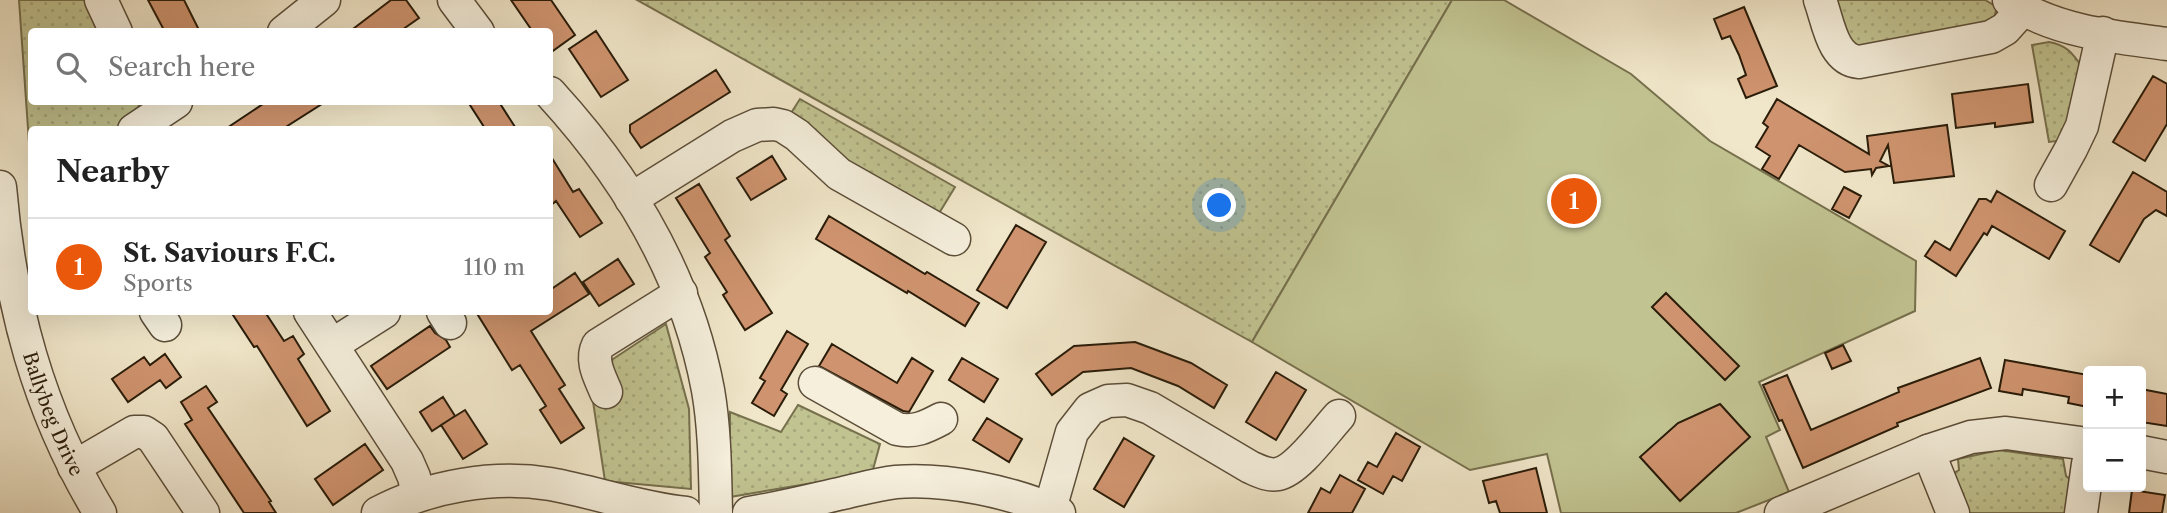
<!DOCTYPE html>
<html lang="en">
<head>
<meta charset="utf-8">
<style>
  :root { --surface:#fff; --page:#f2f2f2; --text:#222; --muted:#767676; --line:#e0e0e0; --accent:#ea580c }
  body { margin:0; font-family:"Libre Caslon Text",serif; background:var(--page); color:var(--text) }
  .controls { position:absolute; right:21px; bottom:21px; display:grid; overflow:hidden; border-radius:7px; box-shadow:0 7px 28px #0002 }
  .controls button { width:63px; height:63px; display:grid; place-items:center; padding:0; border:0; border-bottom:2px solid var(--line); background:var(--surface); color:var(--text); font:35px sans-serif }
  .you { position:absolute; left:1220px; top:206px; width:24px; height:24px; margin:-18px; border:5px solid #fff; border-radius:50%; background:#1a73e8; box-shadow:0 0 0 10px #1a73e833 }
  .badge { display:grid; place-items:center; width:46px; height:46px; border-radius:50%; background:var(--accent); color:#fff; font-size:23px; font-weight:700 }
  .pin { position:absolute; translate:-50% -50%; border:4px solid #fff; box-shadow:0 2px 7px #0006 }
  .list { margin:0; padding:0; list-style:none }
  h2 { display:flex; justify-content:space-between; align-items:center; height:91px; margin:0; padding:0 28px; font-size:30px }
  h2 small { font-size:23px; font-weight:400; color:var(--muted) }
  .list li { display:grid; grid-template-columns:46px 1fr auto; gap:21px; align-items:center; box-sizing:border-box; height:98px; padding:0 28px; border-top:2px solid var(--line) }
  .list b { display:block; font-size:26px; white-space:nowrap }
  .list p { margin:0; font-size:23px; white-space:nowrap; color:var(--muted) }
  .list em { font-size:23px; font-style:normal; color:var(--muted) }
  .icon { flex:none; width:38px; height:38px; fill:none; stroke:currentColor; stroke-width:2; stroke-linecap:round; stroke-linejoin:round }
  .map { position:relative; flex:none; width:2167px; height:513px; overflow:hidden }
  .search { position:absolute; background:var(--surface); box-shadow:0 7px 28px #0002; left:28px; top:28px; width:525px; height:77px; display:flex; align-items:center; gap:18px; box-sizing:border-box; padding:0 24px; border-radius:7px; color:var(--muted); font-size:26px }
  .panel { position:absolute; background:var(--surface); box-shadow:0 7px 28px #0002; left:28px; top:126px; width:525px; height:189px; border-radius:7px }
  .map>svg:first-child { display:block }
  .grass { fill:url(#grass-dots); stroke:#76704d; stroke-width:2 }
  .pitch { fill:#c1c391; stroke:#76704d; stroke-width:2 }
  .building { fill:#cf946f; stroke:#2a1c09; stroke-width:2 }
  .lines { fill:none; stroke-linecap:round; stroke-linejoin:round }
  .minor-casing { stroke:#5c4e39; stroke-width:35 }
  .minor { stroke:#f5efdc; stroke-width:32 }
  .labels { text-anchor:middle; stroke-width:5; stroke-linejoin:round; paint-order:stroke }
  .street-label { font-size:19px; fill:#2a1c09; stroke:#f5efdc }
</style>
</head>
<body>
<div class="map">
<svg width="2167" height="513" viewBox="0 0 2167 513">
  <defs>
    <pattern id="grass-dots" width="8" height="8" patternUnits="userSpaceOnUse" patternTransform="scale(1.75)"><rect width="8" height="8" fill="#c1c391"/><path d="M2 2h.1M6 6h.1" fill="none" stroke="#a6a77c" stroke-width="1.8" stroke-linecap="round"/></pattern>
  </defs>
  <rect width="100%" height="100%" fill="#f0e6c9"/>
  <filter id="stains"><feTurbulence type="fractalNoise" baseFrequency=".00286" numOctaves="4"/><feColorMatrix values="0 0 0 0 .2 0 0 0 0 .09 0 0 0 0 .02 0 0 0 .5 -.17"/></filter>
  <radialGradient id="worn" r=".72"><stop offset=".6" stop-color="#630" stop-opacity="0"/><stop offset="1" stop-color="#630" stop-opacity=".3"/></radialGradient>
  <path class="grass" d="M19,0h70l17,31 -74,1v70h107l-1,9 -5,6 -18,12 -83,1 -1,41z
    M637,0h815l-200,342z
    M1831,0h154l12,7 -3,11 -7,8 -127,24 -11,-4z
    M2049,42c17,3 23,10 33,25l-18,73 -15,2 -17,-97z
    M800,99l155,88 -17,28 -75,-32 -72,-70z
    M666,324l23,85 2,80 -86,-8 -16,-106z
    M798,405l82,39 -8,29 -142,24v-85l51,20z
    M1999,450l64,9 3,17 8,7 -4,30h-105l-16,-37 10,-6 -1,-11z"/>
  <path class="pitch" d="M1452,0h52l127,74 79,67 206,120 -1,50 -156,71 21,48 -14,7 23,55 -53,21h-175l-14,-59 -77,16 -218,-128z"/>
  <path class="building" d="M148,0h36l16,32h-35z
    M391,0h15l13,18 -20,14h-50z
    M511,0h40l24,35 -25,18v-21h-17z
    M1744,7l33,79 -31,12 -8,-19 8,-4 -7,-20 -9,-19 -8,3 -8,-20z
    M596,31l32,49 -27,17 -32,-48z
    M716,70l14,22 -89,56 -11,-16v-7z
    M2153,76l14,8v40l-22,37 -32,-19z
    M2028,84l5,38 -38,5v-4l-39,5 -4,-34z
    M1777,99l92,55 -2,-18 80,-11 7,51 -60,7 -6,-38 -8,16 9,5 -13,2 -4,7 -1,-6 -26,3 -46,-27 -20,34 -17,-10 8,-13 -14,-9 12,-20 -5,-4z
    M266,102h59l-44,28h-57z
    M468,102h31l18,28h-31z
    M550,155l23,37 6,-3 23,34 -22,14 -24,-36 -6,5z
    M772,156l14,23 -35,21 -14,-22z
    M2133,172l34,20v24l-11,-6 -12,9 -25,43 -29,-17z
    M699,184l31,52 -5,4 47,73 -27,17 -22,-35 4,-3 -22,-35 5,-4 -34,-55z
    M1844,187l17,9 -12,22 -17,-9z
    M1997,191l68,40 -16,28 -57,-33 -5,9 -3,-2 -28,43 -31,-20 10,-15 15,9 29,-51h7l5,3z
    M829,216l96,58 2,-2 52,31 -14,23 -57,-35 -1,2 -91,-54z
    M1016,225l30,17 -39,66 -30,-18z
    M618,259l16,25 -35,22 -16,-24z
    M575,273l14,21 -58,37 34,54 -6,4 25,39 -23,15 -21,-33 6,-4 -26,-41 -8,5 -36,-58h74v-22z
    M1666,293l73,73 -14,14 -73,-73z
    M231,312h34l19,29 9,-5 11,18 -6,5 32,52 -23,15 -50,-80 -3,1z
    M430,326l5,7 11,7 4,7 -63,42 -16,-23z
    M787,331l21,13 -27,46 6,4 -13,22 -22,-13 13,-22 -5,-3z
    M1135,342l56,21 36,22 -13,23 -36,-22 -47,-18 -48,4 -31,23 -16,-21 38,-28z
    M832,344l65,39 15,-25 21,13 -24,41 -6,-1 -84,-45z
    M1843,345l8,16 -19,8 -7,-16z
    M165,354l16,23 -15,11 -6,-8 -32,22 -16,-23 32,-22 6,8z
    M962,358l36,21 -14,23 -35,-22z
    M1980,358l11,30 -94,35 1,3 -95,42 -21,-48 -3,1 -16,-36 24,-10 24,55 88,-38 -1,-4z
    M2005,360l83,15v32l-20,-4 1,-6 -46,-8 -1,6 -23,-4z
    M1276,372l30,18 -30,50 -30,-18z
    M206,386l11,16 -9,6 63,93 -2,1 7,11h-32l-59,-89 7,-4 -11,-18z
    M2141,389l26,5v32l-26,-4z
    M443,397l12,19 -23,15 -12,-19z
    M1720,404l30,33 -70,64 -40,-44 38,-34z
    M465,410l22,34 -24,15 -22,-34z
    M987,418l35,21 -13,23 -36,-22z
    M1396,433l24,14 -18,34 -9,-5 -10,18 -25,-14 10,-18 9,5z
    M1124,438l30,18 -30,51 -30,-18z
    M365,444l18,26 -50,35 -18,-26z
    M1536,468l11,45h-47l-4,-12 -7,2 -6,-22z
    M1340,475l25,14 -13,24h-44l13,-25 9,5z
    M2132,490l33,5 -3,18h-33z"/>
  <g class="lines">
    <defs>
      <g id="minor">
        <path d="M101,0l15,32"/>
        <path d="M454,0l24,32"/>
        <path d="M1820,0c8,21 12,60 39,62l132,-25 14,-8 18,-20 -14,-9"/>
        <path d="M2023,9c44,24 95,28 144,35"/>
        <path d="M284,32l40,-32"/>
        <path d="M550,93c77,84 137,184 158,297 7,40 7,82 8,123"/>
        <path d="M134,130l42,-28"/>
        <path d="M2051,185l20,-36 11,-23 21,-93"/>
        <path id="s1" d="M0,187c10,117 38,224 100,326"/>
        <path d="M631,199l101,-63 25,-11 17,-1 9,2 14,9 42,39 115,65"/>
        <path d="M156,312l9,13"/>
        <path d="M310,312l97,149 7,16 4,18"/>
        <path d="M443,312l7,11"/>
        <path d="M332,345l52,-33"/>
        <path d="M815,383l82,46c17,4 29,-2 44,-10"/>
        <path d="M606,392c-6,-15 -16,-31 -8,-47l83,-52"/>
        <path d="M1928,451l25,62"/>
        <path d="M2141,452l26,5"/>
        <path d="M74,467l60,-35h10l9,6 50,75"/>
        <path d="M1050,509l22,-77 18,-23 18,-8 19,-1 23,8 100,59c9,4 18,9 28,7 20,-4 47,-43 61,-58"/>
        <path d="M378,513c51,-27 115,-38 172,-29 45,8 89,24 136,29"/>
        <path d="M749,513c32,-5 63,-13 94,-20 18,-4 35,-9 53,-11 51,-4 117,10 163,31"/>
        <path d="M1781,513l147,-62 43,-14 35,-4 82,11"/>
        <path d="M2081,513l7,-49"/>
      </g>
    </defs>
    <use href="#minor" class="minor-casing"/>
    <use href="#minor" class="minor"/>
  </g>
  <g class="labels">
    <g class="street-label">
      <text dy="7" stroke="none"><textPath href="#s1" startOffset="234">Ballybeg Drive</textPath></text>
    </g>
  </g>
  <rect width="100%" height="100%" filter="url(#stains)"/>
  <rect width="100%" height="100%" fill="url(#worn)"/>
</svg>
<div class="controls">
<button>+</button>
<button>−</button>
</div>
<div class="you"></div>
<div class="pin badge" style="left:1574px;top:201px">1</div>
<div class="search"><svg class="icon" aria-label="search" viewBox="0 0 24 24"><circle cx="10" cy="10" r="6"/><path d="M15 15l6 6"/></svg>Search here</div>
<section class="panel">
<h2>Nearby<small></small></h2>
<ul class="list">
<li><span class="badge">1</span><div><b>St. Saviours F.C.</b><p>Sports</p></div><em>110 m</em></li>
</ul>
</section>
</div>
</body>
</html>
